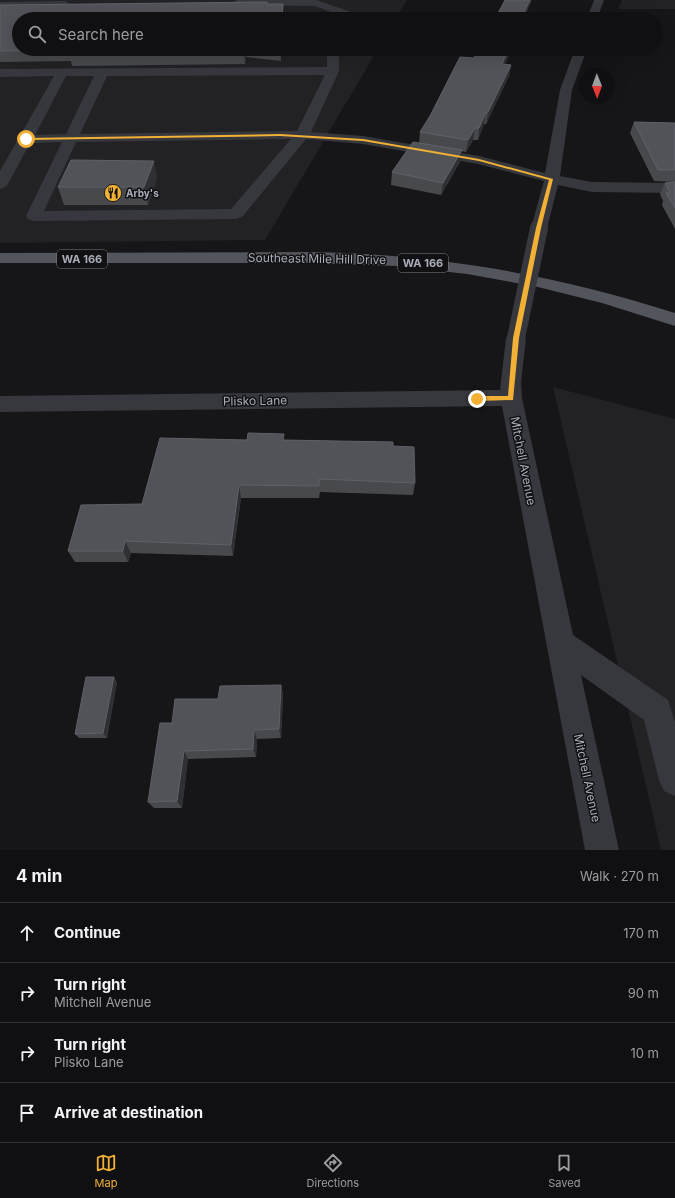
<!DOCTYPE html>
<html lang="en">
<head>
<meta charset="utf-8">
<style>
  :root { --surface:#101012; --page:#1e1e20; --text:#f1f3f6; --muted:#9c9d9f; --line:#303032; --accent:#f2b134 }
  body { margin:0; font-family:Inter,sans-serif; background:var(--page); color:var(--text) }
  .compass { position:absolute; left:579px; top:68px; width:36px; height:36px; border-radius:50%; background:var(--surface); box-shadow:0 4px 16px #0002; rotate:179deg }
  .stop { position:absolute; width:12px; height:12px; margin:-9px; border:3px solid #f2b134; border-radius:50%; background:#fff }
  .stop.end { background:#f2b134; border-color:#fff; box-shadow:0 1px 4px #0008 }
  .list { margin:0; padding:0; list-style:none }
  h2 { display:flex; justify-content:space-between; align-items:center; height:52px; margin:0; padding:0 16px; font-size:17px }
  h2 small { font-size:13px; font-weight:400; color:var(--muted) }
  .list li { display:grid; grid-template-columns:26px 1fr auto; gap:12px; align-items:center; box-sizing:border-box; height:60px; padding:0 16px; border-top:1px solid var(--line) }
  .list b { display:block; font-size:15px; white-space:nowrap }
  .list p { margin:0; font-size:13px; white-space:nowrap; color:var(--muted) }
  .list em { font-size:13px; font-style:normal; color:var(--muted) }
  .icon { flex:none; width:22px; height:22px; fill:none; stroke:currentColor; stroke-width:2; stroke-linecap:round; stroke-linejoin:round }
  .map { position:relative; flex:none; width:675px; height:850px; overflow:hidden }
  .search { position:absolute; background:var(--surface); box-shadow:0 4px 16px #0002; left:12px; right:12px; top:12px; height:44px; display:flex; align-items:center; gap:10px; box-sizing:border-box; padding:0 14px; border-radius:22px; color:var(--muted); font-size:15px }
  .sheet { height:292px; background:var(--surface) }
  nav { display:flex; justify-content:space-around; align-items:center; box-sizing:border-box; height:56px; border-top:1px solid var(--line); background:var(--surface); font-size:11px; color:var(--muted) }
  nav a { display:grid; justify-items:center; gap:2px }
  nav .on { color:var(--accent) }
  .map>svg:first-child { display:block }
  .built { fill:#222225 }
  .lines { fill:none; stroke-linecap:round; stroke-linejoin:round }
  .minor { fill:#37383d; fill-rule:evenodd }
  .major { fill:#53555c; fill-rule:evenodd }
  .minor-bridge { stroke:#37383d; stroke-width:18 }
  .wall { fill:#47494d }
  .shaded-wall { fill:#2f3033 }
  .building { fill:#525359; stroke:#5f6168 }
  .route { fill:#f2b134 }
  .labels { text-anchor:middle; stroke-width:3; stroke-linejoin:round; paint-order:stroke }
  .far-poi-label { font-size:10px; font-weight:bold; fill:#a8adb8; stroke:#111113; text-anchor:start }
  .shield { fill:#111113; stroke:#7b7e86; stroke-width:1 }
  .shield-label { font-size:11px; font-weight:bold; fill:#a8adb8 }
  .street-label { font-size:12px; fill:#a8adb8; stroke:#111113 }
</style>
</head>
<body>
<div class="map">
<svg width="675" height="850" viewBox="0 0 675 850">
  <rect width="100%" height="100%" fill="#161618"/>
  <path class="built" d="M0,0h407l-11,19h-377v30h359l-113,191 -265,3z
    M622,0h53v9h-57z
    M553,387l122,32v431h-14z"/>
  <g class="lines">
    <path class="minor" d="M237,0h79l44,15 1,2 -1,2h-10l-35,-13 -82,-1 -1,-2z
      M594,0h10l-7,19h-10z
      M65,1l5,3 -1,2 -69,2v-6z
      M327,49h12v22l-28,61 52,4 116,20 66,17 15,-83 15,-41h12l-15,41 -12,86 32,6 83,1v10l-83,-1 -34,-7 -11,43 -2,4 -6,1 -6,-1 -2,-4 13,-47 -66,-17 -115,-20 -57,-5 -64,78 -6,2 -202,2 -6,-2 -2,-3 36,-74 -32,1 -22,41 -3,3 -5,2v-18l54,-95 -54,1v-8l327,-2zM325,75l-28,56 -217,3 27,-58zM66,76h28l-28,58 -31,1zM291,139l-60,70 -187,2 32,-69z
      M516,331l7,2 3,5 -5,45 1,15 51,237 95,65 7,22v74l-11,-5 -5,-11 -15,-60 -63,-45 38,175h-34l-83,-444 -502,6v-16l500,-6 6,-52 3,-5z"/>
    <path class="major" d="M312,252c124,2 245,23 363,61v13l-73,-23 -64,-16 -71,-13 -70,-8 -85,-3h-312v-10z"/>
    <path class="minor-bridge" d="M516,338l23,-110"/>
  </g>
  <path class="wall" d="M283,4v15h-264v30h262v12l-35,-4 -1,7 -173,2 -1,-5 -71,1v-57z
    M479,49h32l-1,4 -5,11 6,1 -2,11 -23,48h-2l-6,16h-5l-7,12 -5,-1 -1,11 -19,33 -50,-10 1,-13 27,-29 1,-11 54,-74z
    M634,122l41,1v59l-21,-1 -24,-48z
    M157,178l-9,27h-84l-6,-18z
    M675,182v47l-13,-24 1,-4 -3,-7 5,-11z
    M247,440h38l108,6 22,37 -2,12 -93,-3 -1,6h-78l-8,58 -102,-3 -3,9h-53l-7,-11 74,-47z
    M117,682l-10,56h-28l-4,-4z
    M281,685l2,9 -2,44 -24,1 -1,18 -68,2 -6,49h-28l-6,-6 70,-103z"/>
  <path class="shaded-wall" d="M530,0h2l-8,19h-3z
    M283,4v15h-1z
    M244,49h1l1,8 -1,7 -1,-11z
    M280,49h1v12z
    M509,49h2l-1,4 -9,22 1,-11z
    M511,65l-2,11 -23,48 2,-12z
    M486,112l-2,12 -6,16 1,-12z
    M475,128l-2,12 -7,12 2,-12z
    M462,150l-2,12 -19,33 2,-12z
    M154,161l3,17 -9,27 -4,-18z
    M239,485l2,13 -8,58 -2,-11z
    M125,541l6,12 -3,9 -5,-11z
    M114,677l3,5 -10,56 -4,-5z
    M281,685l2,9 -2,44 -2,-9z
    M254,730l3,9 -1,18 -3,-8z
    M184,751l4,8 -6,49 -5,-7z"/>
  <path class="building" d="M505,0h25l-9,19h-26z
    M267,2v2h16l-1,15h-263v30h225v4l-175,2 3,-5 -72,1v-46z
    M479,49h30l-7,15 9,1 -23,47h-2l-7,16h-4l-7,12 -48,-8 10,-16 30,-59 14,1z
    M634,122l41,1v47h-17z
    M413,142l49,8 -19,33 -51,-11z
    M71,160l83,1 -10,26h-86z
    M675,182v26l-9,-15h4l-5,-10z
    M248,433l36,1 -1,6 110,2v4l21,1 1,36 -96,-4v7l-80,-1 -8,60 -106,-4 -2,10h-55l13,-46 61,-1 18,-66 87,2z
    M86,677h28l-11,56 -28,1z
    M281,685l-2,44 -25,1 -1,19 -69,2 -7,50 -29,1 12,-79h12l3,-24h43l2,-13z"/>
  <path class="route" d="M280,134l83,5 116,20 74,20 -12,49 -22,110 -6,62 -36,1 -3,-2 3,-3h31l5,-58 23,-110 13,-48 -70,-19 -116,-20 -83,-5 -254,4 -2,-1 2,-1z"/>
  <defs>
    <symbol id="restaurant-disc" viewBox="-11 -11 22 22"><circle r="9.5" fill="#f2b134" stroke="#111113"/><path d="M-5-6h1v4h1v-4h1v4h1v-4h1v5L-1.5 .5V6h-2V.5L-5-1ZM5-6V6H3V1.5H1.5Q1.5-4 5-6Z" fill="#111"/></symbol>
  </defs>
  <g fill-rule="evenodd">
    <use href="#restaurant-disc" x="103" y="183" width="20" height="20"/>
  </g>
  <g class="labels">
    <g class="far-poi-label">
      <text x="126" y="197">Arby's</text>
    </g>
    <g class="shield">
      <rect x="57" y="250" width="50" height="18" rx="3"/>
      <rect x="398" y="254" width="50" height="18" rx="3"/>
    </g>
    <g class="shield-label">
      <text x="82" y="263">WA 166</text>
      <text x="423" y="267">WA 166</text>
    </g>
    <g class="street-label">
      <text transform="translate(317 259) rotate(1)" y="4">Southeast Mile Hill Drive</text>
      <text transform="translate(255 401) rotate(-1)" y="4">Plisko Lane</text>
      <text transform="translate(523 461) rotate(79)" y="4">Mitchell Avenue</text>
      <text transform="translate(587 778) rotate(78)" y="4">Mitchell Avenue</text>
    </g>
  </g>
</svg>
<svg class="compass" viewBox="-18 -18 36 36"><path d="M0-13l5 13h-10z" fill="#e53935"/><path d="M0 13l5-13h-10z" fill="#9c9d9f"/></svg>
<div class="stop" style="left:26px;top:139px"></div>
<div class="stop end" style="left:477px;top:399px"></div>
<div class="search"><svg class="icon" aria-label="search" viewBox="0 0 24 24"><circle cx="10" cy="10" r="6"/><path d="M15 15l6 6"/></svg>Search here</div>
</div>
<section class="sheet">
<h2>4 min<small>Walk · 270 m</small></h2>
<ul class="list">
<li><svg class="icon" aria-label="ahead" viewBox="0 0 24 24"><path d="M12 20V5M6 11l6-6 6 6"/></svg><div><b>Continue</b></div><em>170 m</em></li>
<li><svg class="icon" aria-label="right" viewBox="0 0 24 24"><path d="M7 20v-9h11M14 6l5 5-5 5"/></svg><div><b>Turn right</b><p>Mitchell Avenue</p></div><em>90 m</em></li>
<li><svg class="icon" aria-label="right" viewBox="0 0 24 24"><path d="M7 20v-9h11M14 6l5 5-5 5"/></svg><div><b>Turn right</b><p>Plisko Lane</p></div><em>10 m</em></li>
<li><svg class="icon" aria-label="arrive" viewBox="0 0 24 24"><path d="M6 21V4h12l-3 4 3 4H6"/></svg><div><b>Arrive at destination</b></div></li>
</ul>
</section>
<nav>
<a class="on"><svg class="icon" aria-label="map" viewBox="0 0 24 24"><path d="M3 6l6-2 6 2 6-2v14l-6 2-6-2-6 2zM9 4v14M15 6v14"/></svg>Map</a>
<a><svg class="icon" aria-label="directions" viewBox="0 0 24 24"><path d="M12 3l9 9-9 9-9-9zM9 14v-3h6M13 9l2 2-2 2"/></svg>Directions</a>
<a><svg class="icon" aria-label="saved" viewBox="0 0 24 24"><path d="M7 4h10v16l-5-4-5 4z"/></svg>Saved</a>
</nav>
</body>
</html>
